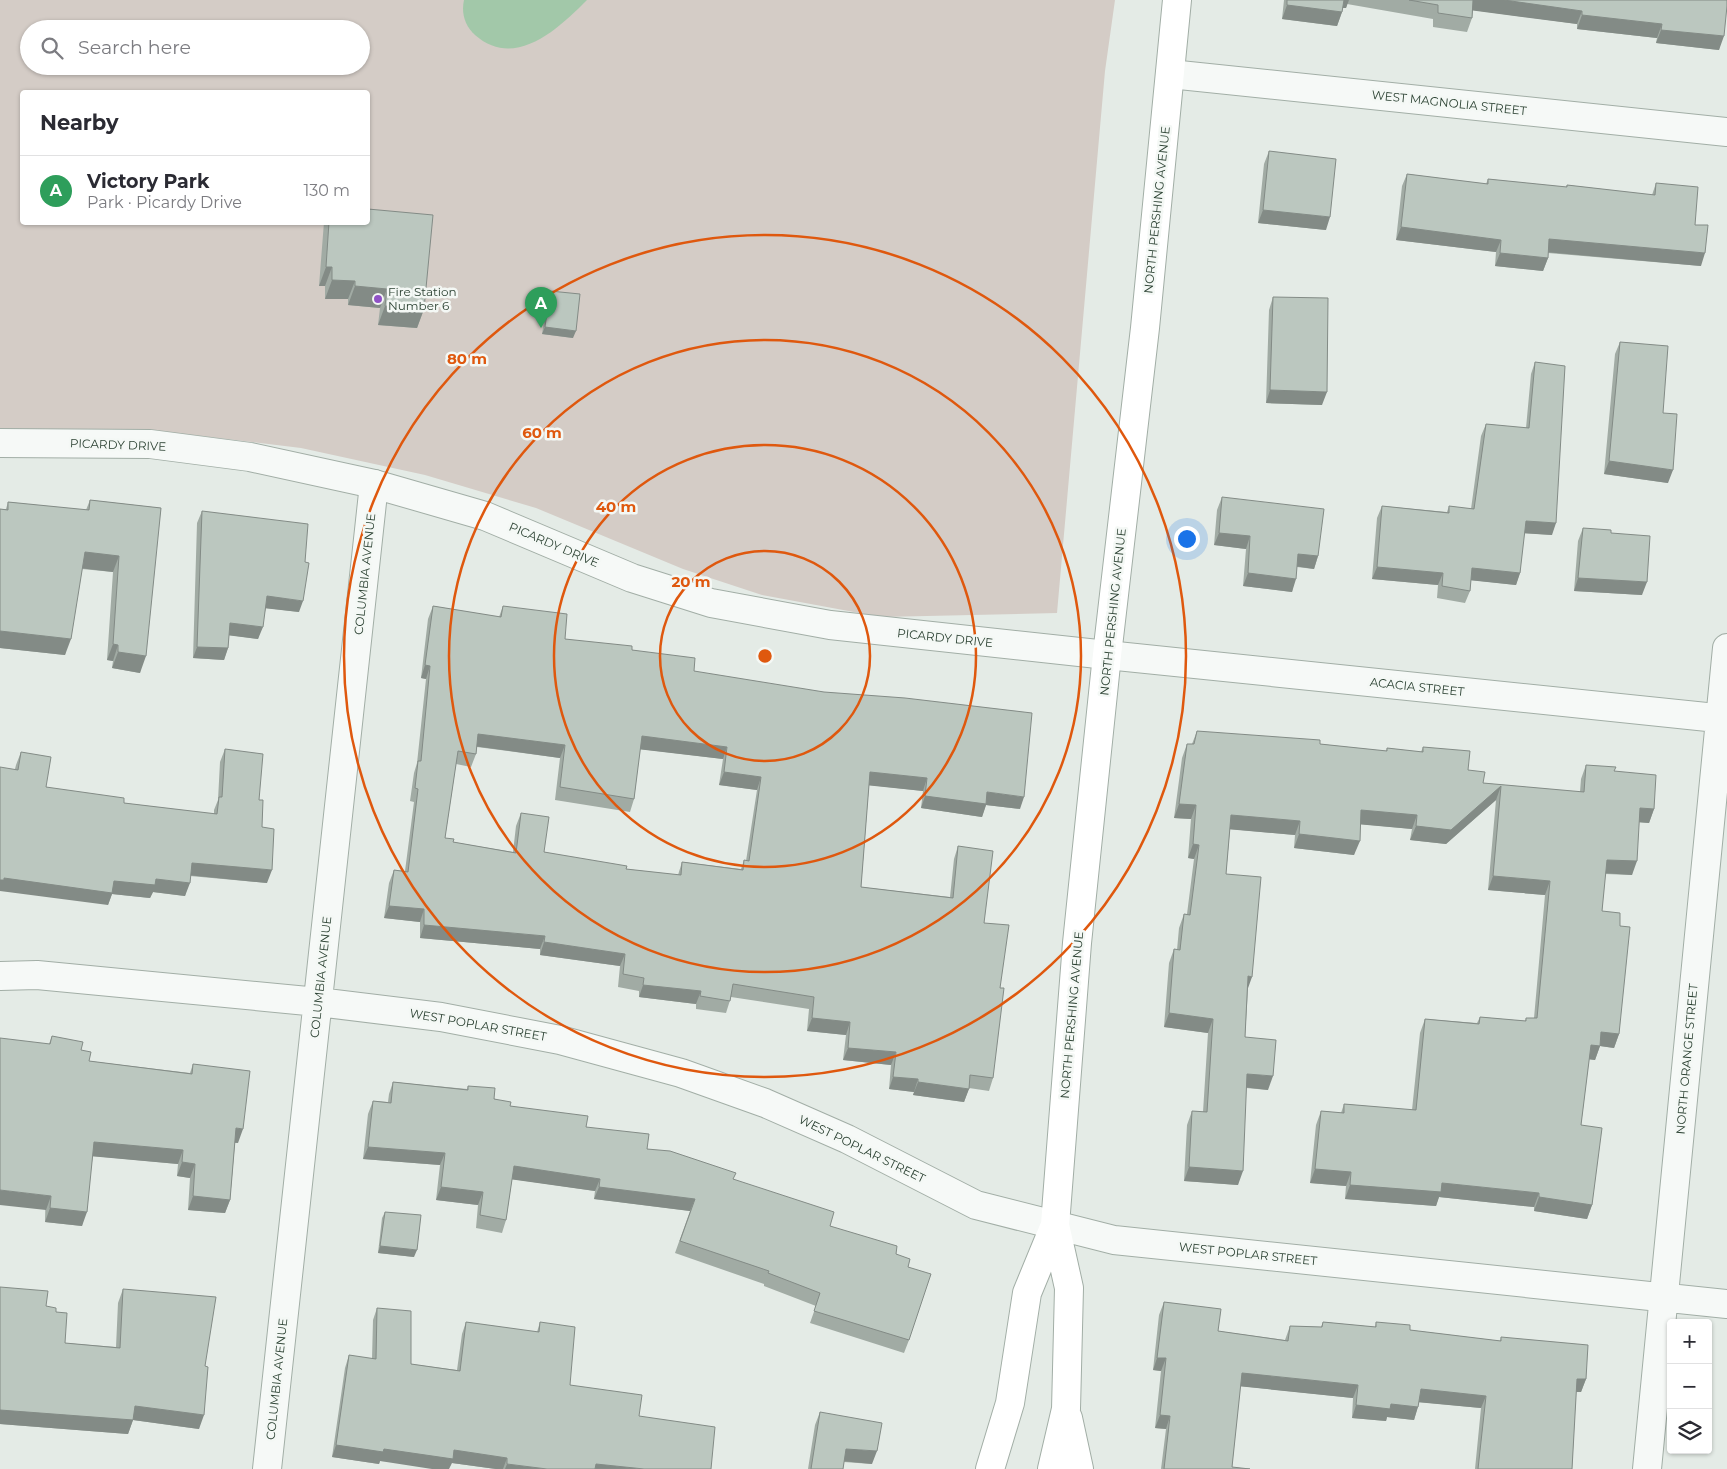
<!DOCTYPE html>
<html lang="en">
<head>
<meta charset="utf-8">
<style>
  :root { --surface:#fff; --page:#f7f7f7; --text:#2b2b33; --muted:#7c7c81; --line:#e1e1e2; --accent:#ea580c }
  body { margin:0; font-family:Montserrat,sans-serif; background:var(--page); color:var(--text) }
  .controls { position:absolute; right:15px; bottom:15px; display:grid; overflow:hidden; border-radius:5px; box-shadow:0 1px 4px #0004 }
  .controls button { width:45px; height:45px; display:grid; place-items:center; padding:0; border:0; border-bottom:1px solid var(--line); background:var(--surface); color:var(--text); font:25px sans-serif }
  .you { position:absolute; left:1186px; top:538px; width:18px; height:18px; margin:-12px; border:4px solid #fff; border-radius:50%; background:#1a73e8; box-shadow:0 0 0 8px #1a73e833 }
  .badge { display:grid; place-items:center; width:32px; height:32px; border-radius:50%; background:var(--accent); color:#fff; font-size:16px; font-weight:700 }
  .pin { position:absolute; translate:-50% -41px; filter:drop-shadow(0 1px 2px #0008) }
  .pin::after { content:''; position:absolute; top:26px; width:18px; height:15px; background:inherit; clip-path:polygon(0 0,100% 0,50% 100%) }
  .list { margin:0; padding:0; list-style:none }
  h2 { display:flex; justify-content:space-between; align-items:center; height:65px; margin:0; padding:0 20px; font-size:21px }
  h2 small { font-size:16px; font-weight:400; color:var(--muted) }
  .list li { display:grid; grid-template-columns:32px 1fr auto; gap:15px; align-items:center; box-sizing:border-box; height:70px; padding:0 20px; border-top:1px solid var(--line) }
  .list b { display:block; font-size:19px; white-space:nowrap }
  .list p { margin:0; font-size:16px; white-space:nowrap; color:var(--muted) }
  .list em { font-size:16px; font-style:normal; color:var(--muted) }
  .icon { flex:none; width:28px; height:28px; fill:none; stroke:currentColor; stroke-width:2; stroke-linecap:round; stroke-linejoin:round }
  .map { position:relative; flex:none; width:1727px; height:1469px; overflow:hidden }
  .search { position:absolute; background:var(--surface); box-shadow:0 1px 4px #0004; left:20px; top:20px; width:350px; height:55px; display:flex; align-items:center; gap:12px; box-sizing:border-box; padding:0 18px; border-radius:28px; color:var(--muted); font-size:19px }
  .panel { position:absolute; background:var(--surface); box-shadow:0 1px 4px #0004; left:20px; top:90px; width:350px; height:135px; border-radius:5px }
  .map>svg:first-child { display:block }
  .green { fill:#d4ccc6; fill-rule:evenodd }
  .water { fill:#a2c8a9 }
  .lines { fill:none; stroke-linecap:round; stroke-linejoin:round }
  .minor-casing { stroke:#a2aea6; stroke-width:30 }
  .tertiary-casing { stroke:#a2aea6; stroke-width:30 }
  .secondary-casing { stroke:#a2aea6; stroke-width:30 }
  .minor { stroke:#f6f9f7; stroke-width:28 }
  .tertiary { stroke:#f6f9f7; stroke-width:28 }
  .secondary { stroke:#fff; stroke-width:28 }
  .wall { fill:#a1aba4; fill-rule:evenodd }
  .shaded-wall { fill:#838b86 }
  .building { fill:#bbc7bf; stroke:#838b86; fill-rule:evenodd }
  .ring { fill:none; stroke:#df580e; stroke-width:2.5 }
  .poi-dot { fill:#9052c6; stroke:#f4f8f5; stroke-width:2 }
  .labels { text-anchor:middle; stroke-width:5; stroke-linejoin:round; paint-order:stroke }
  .street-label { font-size:12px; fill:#2c4233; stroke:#f4f8f5 }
  .poi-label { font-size:12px; fill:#2c4233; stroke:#f4f8f5; text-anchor:start }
  .centre { fill:#df580e; stroke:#f4f8f5; stroke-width:2.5 }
  .ring-label { font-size:15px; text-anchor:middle; font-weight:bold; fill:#df580e; stroke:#f4f8f5; stroke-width:5; stroke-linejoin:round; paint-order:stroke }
</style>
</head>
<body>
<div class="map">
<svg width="1727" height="1469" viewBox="0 0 1727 1469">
  <rect width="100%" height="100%" fill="#e4ebe6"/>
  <path class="green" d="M0,0h1115l-10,71 -48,542 -176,4 -119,-22 -79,-26 -147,-61 -111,-33 -124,-27 -100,-12 -170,-2 -31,3zM29,29h332v37h-332zM22,92h346v130h-346z"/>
  <path class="water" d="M464,0h123c-29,29 -72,70 -112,35 -10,-9 -14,-22 -11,-35z"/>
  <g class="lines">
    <defs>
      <path id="minor" d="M1170,74l557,58
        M1107,655l620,64
        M0,976l37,-1 281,27 123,15 119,23 121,33 84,30 82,36 129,66 138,35 613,64
        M267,1469l107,-985
        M1647,1469l80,-821"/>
      <path id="tertiary" d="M0,443l150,1 100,13 124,27 111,32 147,62 79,25 119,22 277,30"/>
      <path id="secondary" d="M1068,1418l11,51
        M990,1469l20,-66 17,-110 28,-68
        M1052,1469l14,-60 3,-121 -14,-63 22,-282 30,-288 38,-327 32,-328"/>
    </defs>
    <use href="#minor" class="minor-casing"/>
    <use href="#tertiary" class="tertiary-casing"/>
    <use href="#secondary" class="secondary-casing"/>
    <use href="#minor" class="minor"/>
    <use href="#tertiary" class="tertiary"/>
    <use href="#secondary" class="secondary"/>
  </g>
  <path class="wall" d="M1284,0h443l-8,50 -63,-7 1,-5 -80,-9v-5l-104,-14 -1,8 -5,14 -34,-5v-8l-86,-15 -1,4h-3l-1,4 -5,14 -55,-7z
    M1269,151l57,79 -68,-7 6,-59z
    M1407,174l79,10 2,-5 78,8 1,-2 85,10 4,-12 39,42 6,41 -153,-13v5l-5,13 -48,-5 1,-14 -100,-12 6,-54z
    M324,222h44l56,87 -7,19 -39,-3 2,-17 -32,-3v-6h-23v-13h-6z
    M550,291l23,47 -31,-4 6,-37z
    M1273,297l49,108 -56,-2 3,-93z
    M1620,342l43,71 5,70 -64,-9 11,-120z
    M1535,362l17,173 -28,-2 -4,40 -4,12 -45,-5 -1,11 -5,12 -28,-5 1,-13 -66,-6 5,-61 5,-12 65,6 2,-6 22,3 10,-73 5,-12 40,4 5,-54z
    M1222,497l96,59 -4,13 -17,-2 -5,25 -49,-6 3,-37 -32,-4 3,-35z
    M90,500l71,8 -21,165 -28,-5 1,-7 -6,-1 6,-88 -31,-3 -17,86 -65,-7v-139h6l2,-7 78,8z
    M202,511l97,101 -33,-4 -8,31 -29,-4 -1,13 -4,12 -31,-2 4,-135z
    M1583,528l28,5 31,62 -68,-4 4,-50z
    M433,606l66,11 4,-11 62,33 67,11 62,21 326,138 -34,-4 -4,12 -61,-9 2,-17 -54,-6 -8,102 89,10 4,-38 4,-13 26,77 16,65 -7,90 -4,13 -20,-3 -5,14 -51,-7 1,-3 -25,-3 2,-24 -48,-5 3,-25 -39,-4 2,-22 -78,-12 -5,16 -30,-4v-5l-57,-7v-6l-21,-4 2,-21 -80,-11v-6l-120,-11v-16l-36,-4 5,-35 5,-13 11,1 9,-69 -4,-1 4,-28 3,-10 9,-84 -5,-1 7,-59zM477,747l83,11 -5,42 75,12 4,-13 6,-50 83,10 -4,26 38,5 -11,71 -2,-1 -3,9 -59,-7 -4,13 -52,-6 -82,-17 -23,-39 -5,13 -3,26 -60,-10 -8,-4 11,-74 15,3 5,-13z
    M1197,731l189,20 1,-3 34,4 2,-5 45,23 15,13 97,9 1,-13 5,-14 28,6 40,38 -5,14 -10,-1 -7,53 -27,-1 -3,37 17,123 -5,14 -14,-2 -5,14 -6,-1 -8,66 11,80 -5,14 -53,-8v-4l-95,-10 -3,9 -91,-7 1,-13 -36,-3 6,-58 5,-14 20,2 3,-9 68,6 8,-77 5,-14 52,4 3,-6 45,4 1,-3h8l11,-123 -57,-5 8,-90 -50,44 -36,-4 2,-11 -52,-5 -6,31 -60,-7 1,-13 -65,-6 -4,45 22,115 -3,48 23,53 -22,-2 -8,97 -54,-4 3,-56 5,-14 11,1 5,-79 -44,-6 5,-64 5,-14 3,1 2,-22 5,-14h3l7,-55 -6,-1 3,-39 -17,-1 8,-60 5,-14h5z
    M225,749l34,51 8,83 -77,-7 -5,20 -32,-4 -3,6 -38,-4 -4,11 -93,-136 1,-4 5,-13 25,35 78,16 90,11v-4l4,-10 2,-38z
    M52,1036l29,14 8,11 101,12 3,-9 45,79h-3l-5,57 -5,13 -37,-3 2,-32 -13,-2 1,-12 -85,-8 -11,70 -37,-4 4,-178z
    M393,1082l74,7 1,-3 42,20 76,21 147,52 97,47 66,28 12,13 1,73 -5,13 -94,-30 6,-17 -52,-20v-2l-89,-31 15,-42 -96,-12 1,-8 -83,-12 -6,41 -4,13 -26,-5 2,-23 -42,-5 4,-35 -77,-6 5,-45 5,-13 15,1 1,-8z
    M385,1212l29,45 -36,-4 4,-35z
    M123,1289l82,77 -6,63 -66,-9 -5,14 -128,-10 46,-118 10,6 9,31 51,4 2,-44z
    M1164,1302l54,29 67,9 5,-14 31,1 2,-5 52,5 1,-5 34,8 90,11 1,-4 85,42 -5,13h-5l-4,77h-97l6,-61 -62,-6 -5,18 -27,-3 -1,4 -34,-3 1,-20 -113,-12 -8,81 18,2h-89l5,-40 -11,-1 6,-57 -8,-1 6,-55z
    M377,1308l34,56 46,6 5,-36 4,-12 71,10 3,-10 30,63 69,31 72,53h-215l-44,-6 -72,-2 -1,3 -47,-7 13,-89 4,-13 23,4 1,-39z
    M820,1412l52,52 -28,-2 -1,7h-35l7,-44z"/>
  <path class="shaded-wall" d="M1342,0h7l-3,8h-6z
    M1472,0h32l78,11 -5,13 -108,-14z
    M1287,5l55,7 -5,14 -55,-7z
    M1582,15l80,9 -5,14 -80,-9z
    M1661,30l63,6 -5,14 -63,-7z
    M1263,210l67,7 -4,13 -68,-7z
    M1401,227l100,13 -5,12 -100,-12z
    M1549,239l156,14 -4,13 -156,-14z
    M1500,253l48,5 -5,13 -48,-5z
    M326,267h6l-7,19h-6z
    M332,280l23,1 -7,18h-23z
    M355,286l32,3 -7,19 -32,-3z
    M385,306l39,3 -7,19 -39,-3z
    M545,327l31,4 -3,7 -31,-4z
    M1270,390l57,2 -5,13 -56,-2z
    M1609,461l64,9 -5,13 -64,-9z
    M1526,521l30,2 -4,12 -31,-2z
    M1219,533l31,3 -4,13 -32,-4z
    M85,552l34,4 -6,16 -34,-4z
    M1298,554l20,2 -4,13 -20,-3z
    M1377,567l66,6 -5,12 -66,-6z
    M1472,568l48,5 -4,12 -48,-5z
    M1248,573l48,6 -4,13 -49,-6z
    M1578,578l69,4 -5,13 -68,-4z
    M267,596l36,5 -4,11 -36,-4z
    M230,623l33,4 -5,12 -32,-4z
    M0,631l71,8 -6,16 -65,-7z
    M113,644l5,1 -5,16 -6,-1z
    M197,647l31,1 -4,12 -31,-2z
    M118,652l28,4 -6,17 -28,-5z
    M425,665l5,1 -4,13 -5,-1z
    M478,734l87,11 -5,13 -87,-12z
    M642,736l85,11 -4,12 -86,-10z
    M724,772l37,5 -4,13 -38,-5z
    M870,772l57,6 -4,13 -58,-6z
    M1501,786l-5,14 -50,44 -36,-4 6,-14z
    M987,792l37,5 -4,12 -34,-4 -4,12 -61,-9 4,-12z
    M1179,804l17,1 -5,14 -17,-1z
    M1640,808l14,1 -5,14 -14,-1z
    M1361,810l56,5 -5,14 -56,-5z
    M1231,815l69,6 -5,14 -69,-6z
    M1299,834l61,7 -6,14 -60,-7z
    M1193,844l6,1 -5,14 -6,-1z
    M1607,860l30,1 -5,14 -30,-2z
    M192,863l80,7 -5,13 -80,-8z
    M1493,876l57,5 -5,14 -57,-5z
    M4,878l110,3 42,-2 34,4 -5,13 -32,-4 -3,6 -38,-4 -4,11 -108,-14v-11z
    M389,906l35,3 -4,13 -36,-4z
    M424,925l121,11 -5,13 -120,-11z
    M544,942l81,12 -5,12 -80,-11z
    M1248,976l4,1 -5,14z
    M643,985l58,6 -5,13 -57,-7z
    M1169,1013l44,6 -5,14 -44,-6z
    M812,1018l38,4 -4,13 -39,-4z
    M1601,1032l18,2 -5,14 -14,-2 -5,14 -9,-1 5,-14z
    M848,1048l48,4 -5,13 -48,-5z
    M1247,1074l26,2 -5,14 -26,-3z
    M893,1077l25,2 -4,13 -25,-3z
    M918,1082l51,7 -5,13 -51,-7z
    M236,1128l7,1 -5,14 -7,-1z
    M94,1142l89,8 -5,14 -89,-8z
    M368,1147l77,6 -5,12 -77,-6z
    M182,1162l13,2 -5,14 -13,-2z
    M514,1166l86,13 -5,12 -86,-12z
    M1189,1167l54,4 -5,14 -54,-4z
    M1315,1169l36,3 -5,14 -36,-3z
    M1442,1183l97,10 -5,14 -95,-10 -3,9 -91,-7 5,-14z
    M441,1187l42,5 -5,13 -42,-5z
    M599,1187l96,12 -5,12 -96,-12z
    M0,1190l51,6 -5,14 -46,-5z
    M193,1196l37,4 -5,13 -37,-3z
    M1539,1197l53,8 -5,14 -53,-8z
    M50,1208l37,4 -5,14 -37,-4z
    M380,1246l37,4 -3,7 -36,-4z
    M1157,1358h9l-5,13 -8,-1z
    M1242,1373l116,12 -5,13 -116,-12z
    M1577,1379h9l-5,13h-9z
    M1421,1389l65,7 -5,12 -65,-6z
    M1391,1404l27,3 -4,13 -27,-3 -1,4 -34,-3 4,-13z
    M135,1406l69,9 -5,14 -66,-9 -5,14 -128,-10v-14z
    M1160,1415l10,1 -4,13 -11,-1z
    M336,1445l48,4 70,1 53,8 -4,11h-7l-44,-6 -3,6h-17l-52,-8 -1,3 -47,-7z
    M846,1449l31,2 -5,13 -31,-3z
    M507,1464l40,5h-42z
    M596,1464l48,5h-50z"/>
  <path class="building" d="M1287,0h57l-2,12 -55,-7z
    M1409,0h64l-1,18 -34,-5v-8z
    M1504,0h223v6l-3,30 -63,-6 1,-6 -80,-9v-4z
    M1269,151l67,8 -6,58 -67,-7z
    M1407,174l81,10v-5l79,8v-2l88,10 1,-12 42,4 -3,38h13l-3,28 -156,-14 -1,19 -48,-5 1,-13 -100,-13z
    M368,209l65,6 -9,94 -39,-3 2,-17 -32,-3v-5l-23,-1v-13h-6l3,-45h39z
    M550,291l30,3 -4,37 -31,-4z
    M1273,297l55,1 -1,94 -57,-2z
    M1620,342l48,4 -5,67 14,1 -4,56 -64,-9z
    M1535,362l30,4 -9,157 -30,-2 -6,52 -48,-5 -2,23 -28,-5 1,-13 -66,-6 5,-61 67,7v-7l25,3 12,-85 43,4z
    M1222,497l102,12 -6,47 -20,-2 -2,25 -48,-6 2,-37 -31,-3z
    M90,500l71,8 -15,148 -28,-4v-7l-5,-1 6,-88 -34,-4 -14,87 -71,-8v-122l8,1v-8l81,8z
    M202,511l106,13 -3,38 4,1 -6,38 -36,-5 -4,31 -33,-4 -2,25 -31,-1z
    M1583,528l28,2v3l39,3 -3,46 -69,-4z
    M433,606l68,11 2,-11 64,8 -2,25 67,7v4l63,8 -1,13 130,21 81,6 127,15 -8,84 -37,-5 -1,12 -61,-8 2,-18 -57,-6 -9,115 92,11 5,-52 35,5 -9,72 25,2 -9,63h4l-11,90 -23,-3 -1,14 -51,-7v-3l-25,-2 3,-25 -48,-4 2,-26 -38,-4 2,-21 -81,-13 -3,17 -30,-5 1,-5 -58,-6 1,-7 -21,-4 2,-20 -81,-12 1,-6 -121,-11v-16l-35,-3 5,-36 14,2 10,-83 -3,-1 3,-27h3l9,-95 -5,-1zM478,734l87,11 -5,42 74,12 8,-63 85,11 -3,25 37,5 -12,84 -5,-1 -1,10 -61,-8 -1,13 -55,-6 1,-3 -83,-14 5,-35 -28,-4 -5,40 -63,-11 1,-3 -9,-1 13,-87 18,3z
    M1197,731l123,9v4l67,7v-3l36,4v-5l47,4 -2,19 17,2 -2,11 101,9 2,-27 30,2 -2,4 42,4 -2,34 -14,-1 -3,53 -30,-1 -5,51 18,2v13l10,1 -11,107 -18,-2 -1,14 -9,-1 -10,80 21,3 -10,77 -53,-8v-4l-97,-10 -1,9 -91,-7 1,-13 -36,-3 6,-58 23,2v-9l72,6 9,-91 54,5 1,-7 46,4v-3h11l13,-137 -57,-5 8,-90 -50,44 -35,-4 1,-11 -56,-5 -1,31 -61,-7 1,-13 -69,-6 -5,59 35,3 -9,100 -4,-1 -3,61 31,3 -3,36 -26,-2 -4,97 -54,-4 3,-56 15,1 6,-93 -44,-6 5,-64 6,1 4,-36 6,1 9,-70 -6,-1 3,-39 -17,-1 8,-60h7z
    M225,749l38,5 -4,46h4l-1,27 12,2 -2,41 -80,-7 -2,20 -34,-4 -1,6 -41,-4 -2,12 -108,-15v2h-4v-113l18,3 3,-18 30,5 -5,30 78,11v5l93,11 2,-17h3z
    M52,1036l31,6 -2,8 10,2 -2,9 103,13 1,-10 57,7 -7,58 -7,-1 -6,72 -37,-4 2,-32 -13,-2 1,-12 -89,-8 -7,70 -37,-4 1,-12 -51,-6v-152l50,6z
    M393,1082l75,8v-4l27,2 -1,11 17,3 -1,4 78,10 -2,11 63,7 -2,15 23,2 66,22 -3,6 101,33 -4,14 67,20 -1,8 14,5 -2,8 23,7 -22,66 -95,-29 6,-18 -52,-20 1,-2 -89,-30 15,-42 -96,-12 1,-8 -86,-13 -8,54 -26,-5 3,-23 -42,-5 4,-34 -77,-6 5,-46 18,2z
    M385,1212l36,3 -4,35 -37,-4z
    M0,1287l48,4 -2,15 10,2v4l11,1 -2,30 55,5 3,-59 93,8 -11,69 3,1 -4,48 -69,-9 -2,14 -133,-10z
    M1164,1302l57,7 -3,22 70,10 2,-15 32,1 1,-5 53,5v-5l34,3v5l91,11v-4l87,8 -2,34h-9l-5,90h-94l8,-73 -65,-7 -3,18 -27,-3 -1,5 -34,-4 2,-20 -116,-12 -10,94 18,2h-86l6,-53 -10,-1 6,-57h-9z
    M377,1308l34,3v53l49,7 6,-49 73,10 1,-10 35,5 -5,58 72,10 -3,21 76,11 -4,42h-67l-48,-5 -1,5h-48l-40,-5v-6l-53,-8 -1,9 -69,-10 -1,3 -47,-7 13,-90 27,4z
    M820,1412l62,11 -5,28 -31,-2 -3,20h-32z"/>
  <g class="ring">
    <circle cx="765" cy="656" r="105"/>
    <circle cx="765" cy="656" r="211"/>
    <circle cx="765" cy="656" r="316"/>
    <circle cx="765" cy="656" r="421"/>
  </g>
  <circle class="poi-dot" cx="378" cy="299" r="5"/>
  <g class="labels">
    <g class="street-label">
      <text transform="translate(1449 103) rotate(6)" y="4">WEST MAGNOLIA STREET</text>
      <text transform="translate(1157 210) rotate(-84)" y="4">NORTH PERSHING AVENUE</text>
      <text transform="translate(118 445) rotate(2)" y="4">PICARDY DRIVE</text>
      <text transform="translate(554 545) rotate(23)" y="4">PICARDY DRIVE</text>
      <text transform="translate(365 574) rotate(-84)" y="4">COLUMBIA AVENUE</text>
      <text transform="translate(1113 612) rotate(-84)" y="4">NORTH PERSHING AVENUE</text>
      <text transform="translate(945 638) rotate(6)" y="4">PICARDY DRIVE</text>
      <text transform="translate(1417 687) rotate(6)" y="4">ACACIA STREET</text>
      <text transform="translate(321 977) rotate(-84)" y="4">COLUMBIA AVENUE</text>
      <text transform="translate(1072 1015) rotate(-85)" y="4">NORTH PERSHING AVENUE</text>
      <text transform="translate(478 1025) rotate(10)" y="4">WEST POPLAR STREET</text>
      <text transform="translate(1687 1059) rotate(-85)" y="4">NORTH ORANGE STREET</text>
      <text transform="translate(862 1149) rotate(26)" y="4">WEST POPLAR STREET</text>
      <text transform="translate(1248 1254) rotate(6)" y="4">WEST POPLAR STREET</text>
      <text transform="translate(277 1379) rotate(-84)" y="4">COLUMBIA AVENUE</text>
    </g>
    <g class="poi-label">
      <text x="388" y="296">Fire Station<tspan x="388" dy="14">Number 6</tspan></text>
    </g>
  </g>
  <circle cx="765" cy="656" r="8" class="centre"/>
  <g class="ring-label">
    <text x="467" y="364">80 m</text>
    <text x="542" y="438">60 m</text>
    <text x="616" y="512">40 m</text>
    <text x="691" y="587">20 m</text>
  </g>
</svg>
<div class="controls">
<button>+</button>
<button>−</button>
<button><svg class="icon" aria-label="layers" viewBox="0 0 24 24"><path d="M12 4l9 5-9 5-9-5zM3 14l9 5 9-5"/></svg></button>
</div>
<div class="you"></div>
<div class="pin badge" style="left:541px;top:328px;background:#2e9e5b">A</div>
<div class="search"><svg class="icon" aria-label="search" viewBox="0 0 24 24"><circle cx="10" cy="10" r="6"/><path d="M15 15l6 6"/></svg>Search here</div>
<section class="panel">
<h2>Nearby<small></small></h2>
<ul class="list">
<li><span class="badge" style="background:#2e9e5b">A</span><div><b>Victory Park</b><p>Park · Picardy Drive</p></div><em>130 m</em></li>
</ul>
</section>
</div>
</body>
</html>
